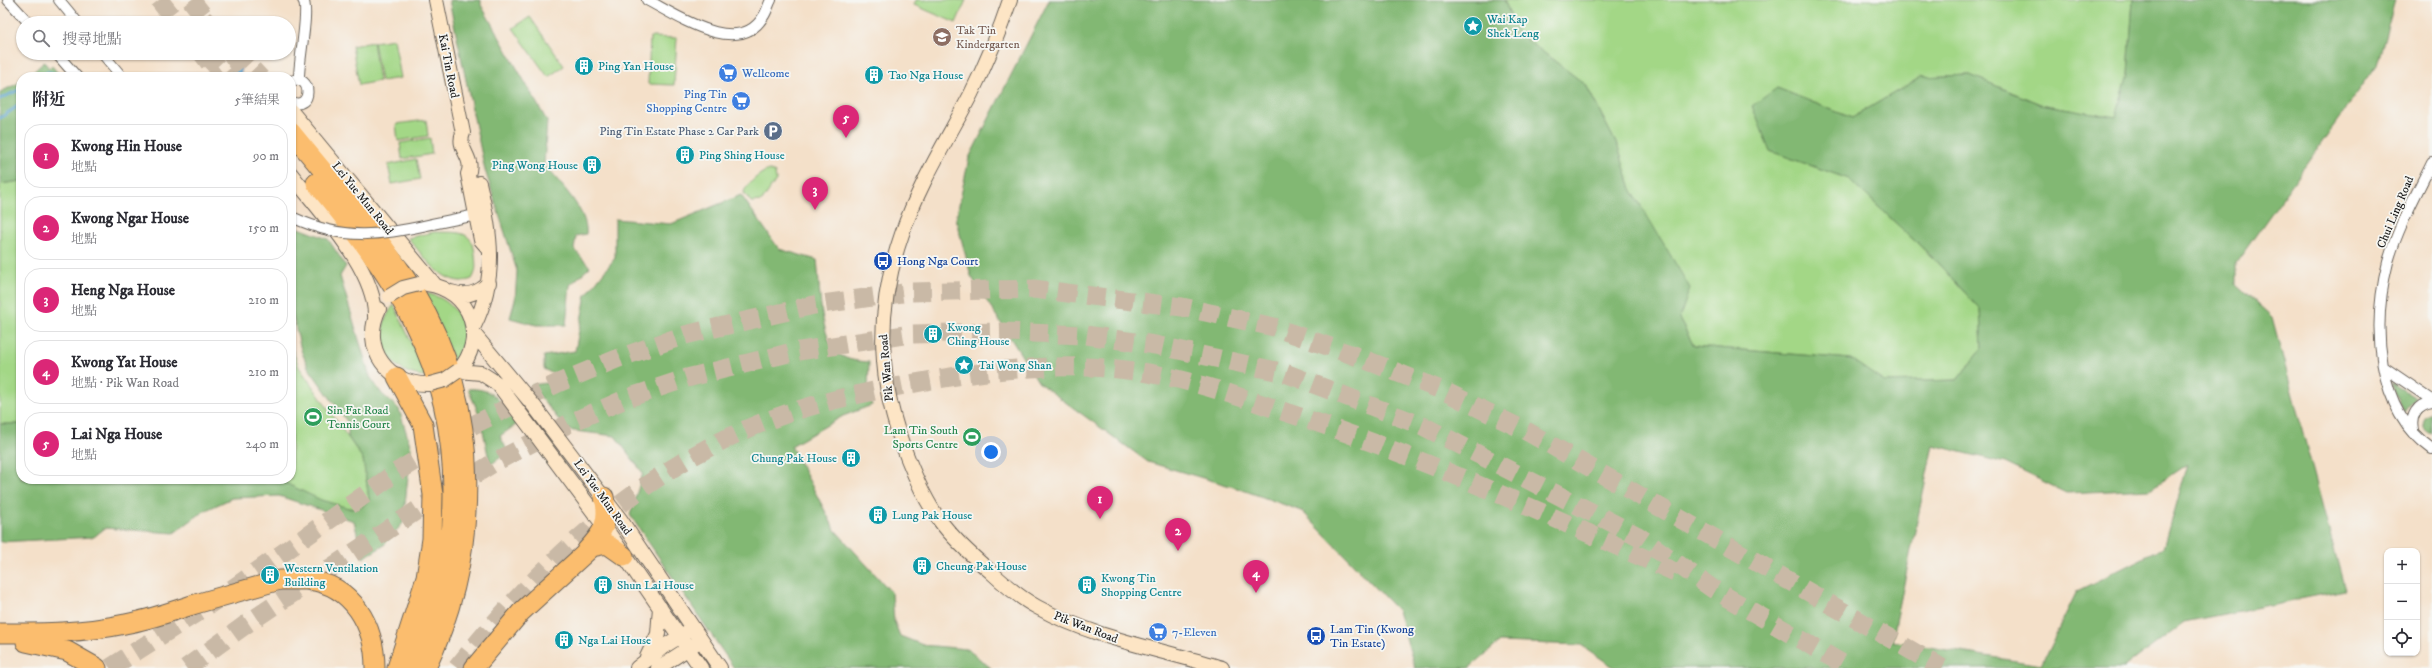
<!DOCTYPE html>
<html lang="zh-TW">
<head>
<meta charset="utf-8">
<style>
  :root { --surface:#fff; --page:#f7f7f7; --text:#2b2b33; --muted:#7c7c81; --line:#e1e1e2; --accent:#db2777 }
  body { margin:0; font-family:"IM FELL DW Pica","Noto Serif TC",serif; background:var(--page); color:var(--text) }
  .controls { position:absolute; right:12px; bottom:12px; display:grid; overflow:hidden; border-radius:8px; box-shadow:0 1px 3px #0004 }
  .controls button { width:36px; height:36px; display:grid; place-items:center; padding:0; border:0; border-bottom:1px solid var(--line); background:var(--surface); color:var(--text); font:20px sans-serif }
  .you { position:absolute; left:991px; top:452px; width:14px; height:14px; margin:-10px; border:3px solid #fff; border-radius:50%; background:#1a73e8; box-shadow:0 0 0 6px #1a73e833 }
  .badge { display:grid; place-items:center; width:26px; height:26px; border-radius:50%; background:var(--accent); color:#fff; font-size:13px; font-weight:700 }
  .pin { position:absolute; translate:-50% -33px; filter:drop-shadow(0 1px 2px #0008) }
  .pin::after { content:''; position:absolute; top:21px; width:14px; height:12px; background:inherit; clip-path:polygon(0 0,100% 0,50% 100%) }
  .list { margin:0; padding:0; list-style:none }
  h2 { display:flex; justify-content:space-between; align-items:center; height:52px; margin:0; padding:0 16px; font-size:17px }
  h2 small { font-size:13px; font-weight:400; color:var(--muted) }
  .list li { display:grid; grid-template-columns:26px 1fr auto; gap:12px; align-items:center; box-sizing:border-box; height:64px; margin:0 8px 8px; padding:0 8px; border:1px solid var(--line); border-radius:16px }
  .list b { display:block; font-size:15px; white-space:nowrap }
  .list p { margin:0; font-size:13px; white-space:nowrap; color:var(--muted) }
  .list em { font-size:13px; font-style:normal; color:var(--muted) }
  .icon { flex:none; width:22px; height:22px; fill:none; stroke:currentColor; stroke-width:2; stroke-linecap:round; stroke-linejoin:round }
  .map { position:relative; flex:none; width:2432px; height:668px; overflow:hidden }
  .search { position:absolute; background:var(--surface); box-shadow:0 1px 3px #0004; left:16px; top:16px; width:280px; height:44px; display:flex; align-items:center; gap:10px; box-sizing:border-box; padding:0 14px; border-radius:22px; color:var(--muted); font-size:15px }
  .panel { position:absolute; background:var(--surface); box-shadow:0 1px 3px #0004; left:16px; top:72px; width:280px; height:412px; border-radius:16px }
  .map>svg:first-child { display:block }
  .green { fill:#a3d786; stroke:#607a51 }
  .forest { fill:#82b873; stroke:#4f6a48; fill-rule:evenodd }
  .water { fill:#5aa1d0; stroke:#3b5e76 }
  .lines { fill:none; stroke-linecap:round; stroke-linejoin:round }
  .stream { stroke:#5aa1d0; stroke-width:3 }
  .secondary-tunnel { stroke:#c9b9a6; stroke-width:14; stroke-dasharray:14 7; stroke-linecap:butt }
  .highway-tunnel { stroke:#c9b9a6; stroke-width:19; stroke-dasharray:19 10; stroke-linecap:butt }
  .street-casing { stroke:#686159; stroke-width:12 }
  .secondary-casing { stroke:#686159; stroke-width:16 }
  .highway-casing { stroke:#686159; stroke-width:21 }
  .street { stroke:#fff; stroke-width:10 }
  .secondary { stroke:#fde5c5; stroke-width:14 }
  .highway { stroke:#fbbd6e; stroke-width:19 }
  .street-bridge-casing { stroke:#686159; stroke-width:12; stroke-linecap:butt }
  .secondary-bridge-casing { stroke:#686159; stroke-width:16; stroke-linecap:butt }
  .highway-bridge-casing { stroke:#686159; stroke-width:21; stroke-linecap:butt }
  .street-bridge { stroke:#fff; stroke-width:10 }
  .secondary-bridge { stroke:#fde5c5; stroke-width:14 }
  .highway-bridge { stroke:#fbbd6e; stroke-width:19 }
  .labels { text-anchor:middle; stroke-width:3.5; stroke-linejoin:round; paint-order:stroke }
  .culture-label { font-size:12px; fill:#0d838f; stroke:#f6f6f2; text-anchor:start }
  .education-label { font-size:12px; fill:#785e54; stroke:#f6f6f2; text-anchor:start }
  .street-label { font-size:12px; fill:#1c1c1c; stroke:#f6f6f2 }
  .shop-label { font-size:12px; fill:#366cbe; stroke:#f6f6f2; text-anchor:start }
  .service-label { font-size:12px; fill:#4e5e75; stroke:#f6f6f2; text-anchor:end }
  .transit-label { font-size:12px; fill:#164399; stroke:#f6f6f2; text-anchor:start }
  .leisure-label { font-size:12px; fill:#27864d; stroke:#f6f6f2; text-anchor:start }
</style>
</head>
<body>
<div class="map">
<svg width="2432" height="668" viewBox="0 0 2432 668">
  <rect width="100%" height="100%" fill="#f6f6f2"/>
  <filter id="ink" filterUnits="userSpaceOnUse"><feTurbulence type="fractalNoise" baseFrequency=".025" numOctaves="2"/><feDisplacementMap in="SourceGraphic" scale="8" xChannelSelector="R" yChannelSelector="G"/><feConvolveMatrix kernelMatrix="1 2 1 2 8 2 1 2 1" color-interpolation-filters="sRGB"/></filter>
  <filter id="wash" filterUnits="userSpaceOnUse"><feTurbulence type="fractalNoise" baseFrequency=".012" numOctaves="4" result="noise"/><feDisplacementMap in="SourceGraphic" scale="16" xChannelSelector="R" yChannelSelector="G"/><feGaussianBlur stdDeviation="0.9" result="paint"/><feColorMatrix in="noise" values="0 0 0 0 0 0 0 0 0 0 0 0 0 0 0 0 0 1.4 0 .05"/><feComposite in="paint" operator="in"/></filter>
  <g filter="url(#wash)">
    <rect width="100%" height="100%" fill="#f4e0c9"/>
    <path class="green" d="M916,0h50l-10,23 -42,-18z
      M1504,0h629l-5,74 -12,43 -76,-13 -70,-29 -49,2 -69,41 -75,-30 -7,63 79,28 84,79 47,51 2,39 -25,32 -73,2 -34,-23 -156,-13 -15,-27 10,-31 -58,-99 -13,-42 -32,-62 -68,-52z
      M530,17l34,49 -16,11 -35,-49z
      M650,37l27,1 -3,47 -26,-1z
      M394,39l7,39 -20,3 -7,-39z
      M373,42l6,39 -20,4 -7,-39z
      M426,120l2,16 -30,5 -2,-17z
      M430,138l2,16 -30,5 -2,-16z
      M416,159l4,20 -28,5 -4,-19z
      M770,170l5,3 1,7 -14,21 -11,1 -7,-9c0,-7 19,-23 26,-23z
      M21,181v243h-21v-240z
      M434,232c22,1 39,-4 41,23 1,10 2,16 -3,24 -27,11 -49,-24 -64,-41z
      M424,293c35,5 51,40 30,68z
      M394,305l33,71c-40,0 -58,-42 -33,-71z
      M291,347l8,20 64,92 6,40c-2,3 -5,7 -9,8 -20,7 -64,-19 -83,-28h14z"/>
    <path class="forest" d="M449,0h32v5l66,116 -3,43c14,18 45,47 42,70l-10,2 -2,13 16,18 -20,18 -4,40h-30l-26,-7 5,-18 2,-29 -32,-101z
      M1049,0h455l14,33 68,52 32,62 13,42 59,99 -11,31 15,27 157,13 33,23 73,-2 25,-32 -2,-39 -47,-51 -84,-79 -79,-28 -18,-45 25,-18 75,30 69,-41 49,-2 70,29 76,13 12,-43 5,-74h262l-18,65 -141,198v21l36,33 73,273 -161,32 -60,46h-509l-34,-23 -81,-3 -31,26h-54l-17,-57 -96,-100 -65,-23 -89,-26 -109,-79 -68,-107 -15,-57 13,-61zM1933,445l72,18 62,30 83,-4 37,-25 -24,84 -86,43 -36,74 -149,-24z
      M44,62l5,6 3,-2 9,11h-33z
      M21,82v99l-21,3v-92z
      M741,195l38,54 38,11c3,24 2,79 22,94 9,7 20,7 30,8l-1,28 4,15 -29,11 -52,30 44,84 57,63 2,28 6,15 23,9 44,4 24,19h-257l-104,-153 13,-42 -28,-37 -48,-6 -36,-45 16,-2 6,-9 -9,-5v-13l31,-5 11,-56 29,-37v-39l56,5z
      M291,225l37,14 18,27 -6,10 30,101 12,17 17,15 12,39 -8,75 -20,23 -20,12 -9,-37 -75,-25 -47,2 -28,13 -30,22 -69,-5 -11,9 -94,5v-118h21v55h256l44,21 31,9 10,-2 7,-8 -6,-40 -15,-22v-14l-40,-56 -7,-17 -10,-42z
      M2391,383l25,15 -9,9 -3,6z
      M468,389c28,-2 34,16 49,35l-17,12 8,16 -18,13 -10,-49z
      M2432,414v20c-8,-3 -11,-9 -7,-16z"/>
    <path class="water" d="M230.5 70a5.5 5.5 0 1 1 11 0a5.5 5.5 0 1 1-11 0Z"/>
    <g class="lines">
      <path class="stream" d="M38,77l10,-5 11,3
        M0,99l21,-10
        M0,118l21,-14"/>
    </g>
  </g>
  <g filter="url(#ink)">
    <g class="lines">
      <path class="secondary-tunnel" d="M205,17l6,6
        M199,53l18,24
        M240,53l23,24"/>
      <path class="highway-tunnel" d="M159,0l18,23
        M191,0l18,23
        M204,53l23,24
        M231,53l17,24
        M110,668l111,-71 177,-126 77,-47 83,-41 61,-25 66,-23 129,-30 96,-13 124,-3 148,18 92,20 87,31 85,34 82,40 414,236
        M186,668l62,-45 177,-118 70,-43 75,-39 58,-25 59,-20 106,-26 118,-18 92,-2 83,3 69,10 130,28 138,53 215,110 75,53 137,79
        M457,668c86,-108 196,-209 329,-254 47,-16 97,-25 146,-34 70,-12 145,-19 216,-7 47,8 92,24 137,39 134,43 262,103 390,160"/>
      <defs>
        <path id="street" d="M8,0l21,23
          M59,0l19,23
          M647,0c29,15 91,58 116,17 4,-5 5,-12 8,-17
          M56,53l21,24
          M102,53l20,24
          M299,80c-1,-17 11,-71 4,-80
          M291,81c22,-8 22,30 0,21
          M2432,162c-16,33 -34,65 -44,100 -16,62 -13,147 44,187
          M432,224l44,-9 5,3
          M2385,368l47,32
          M2413,430c-3,-14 4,-26 19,-28"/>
        <path id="secondary" d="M436,0l27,133c-7,16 12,24 5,41l13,66 7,8
          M1010,0c-11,33 -24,64 -39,94 -24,46 -52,90 -69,140 -27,77 -25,149 6,225 8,20 17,41 30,59 15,21 34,38 53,54 14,13 29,26 46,35 58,32 123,42 185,61
          M291,111l144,174
          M291,174c29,38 85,95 84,143
          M427,284c44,6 61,55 31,87
          M451,292c15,5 27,2 38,-9
          M379,309c-19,39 9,77 51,75
          M474,326c24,-48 17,-94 5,-143
          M474,334l60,72 86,113 100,149
          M458,371l23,2 17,11 106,142 97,142
          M647,657l11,-23 2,-27
          M637,668l26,-21 24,-15
          M658,668l37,-24"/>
        <path id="highway" d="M291,132c43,53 89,104 125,163 67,112 65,257 10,373
          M316,183c37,45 72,89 98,141 53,104 52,242 -3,344
          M397,377l26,48 10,70 -1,44 -6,39 -29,90
          M586,551c17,-18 24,-29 18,-54
          M308,580c45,5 67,46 67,88
          M0,633c42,0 84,0 125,-9 23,-4 45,-12 67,-19
          M26,642l41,9 30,17
          M474,668l47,-56 71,-65 15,-3 17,12"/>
      </defs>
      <use href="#street" class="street-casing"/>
      <use href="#secondary" class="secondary-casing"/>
      <use href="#highway" class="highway-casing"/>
      <use href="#street" class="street"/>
      <use href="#secondary" class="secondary"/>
      <use href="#highway" class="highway"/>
      <defs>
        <path id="street-bridge" d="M294,218c50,23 86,18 138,6"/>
        <path id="secondary-bridge" d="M390,296l13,-8 16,-4
          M430,384l15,-4 13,-9"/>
        <path id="highway-bridge" d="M192,605l88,-25h28"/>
      </defs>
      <use href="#street-bridge" class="street-bridge-casing"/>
      <use href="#secondary-bridge" class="secondary-bridge-casing"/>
      <use href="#highway-bridge" class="highway-bridge-casing"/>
      <use href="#street-bridge" class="street-bridge"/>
      <use href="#secondary-bridge" class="secondary-bridge"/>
      <use href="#highway-bridge" class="highway-bridge"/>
    </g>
  </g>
  <defs>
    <symbol id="sight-disc" viewBox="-11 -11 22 22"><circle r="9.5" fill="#0f9aa8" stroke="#f6f6f2"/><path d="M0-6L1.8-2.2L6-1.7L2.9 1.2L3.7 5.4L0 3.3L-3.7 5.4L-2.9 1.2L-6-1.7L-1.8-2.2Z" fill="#fff"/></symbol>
    <symbol id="school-disc" viewBox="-11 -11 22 22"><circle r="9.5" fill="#8d6e63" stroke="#f6f6f2"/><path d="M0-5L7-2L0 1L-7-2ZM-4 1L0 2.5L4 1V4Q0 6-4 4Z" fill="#fff"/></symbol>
    <symbol id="building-disc" viewBox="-11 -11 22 22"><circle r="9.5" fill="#0f9aa8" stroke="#f6f6f2"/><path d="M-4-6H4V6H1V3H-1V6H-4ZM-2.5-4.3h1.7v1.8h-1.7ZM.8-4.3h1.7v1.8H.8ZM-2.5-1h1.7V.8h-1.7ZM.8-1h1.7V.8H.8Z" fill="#fff"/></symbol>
    <symbol id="supermarket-disc" viewBox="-11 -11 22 22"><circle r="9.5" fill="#3f7fe0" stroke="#f6f6f2"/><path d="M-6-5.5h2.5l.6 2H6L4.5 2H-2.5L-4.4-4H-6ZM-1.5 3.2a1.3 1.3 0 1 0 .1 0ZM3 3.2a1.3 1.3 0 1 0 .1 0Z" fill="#fff"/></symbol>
    <symbol id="parking-disc" viewBox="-11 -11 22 22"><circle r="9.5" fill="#5c6f8a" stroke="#f6f6f2"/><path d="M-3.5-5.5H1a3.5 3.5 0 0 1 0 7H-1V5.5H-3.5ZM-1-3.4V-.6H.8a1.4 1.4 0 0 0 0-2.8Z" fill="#fff"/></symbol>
    <symbol id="bus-disc" viewBox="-11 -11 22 22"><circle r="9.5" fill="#1a4fb4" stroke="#f6f6f2"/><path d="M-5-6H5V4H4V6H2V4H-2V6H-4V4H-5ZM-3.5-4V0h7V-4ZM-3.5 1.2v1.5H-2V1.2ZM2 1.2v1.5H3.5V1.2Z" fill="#fff"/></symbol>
    <symbol id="stadium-disc" viewBox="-11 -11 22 22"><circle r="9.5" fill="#2e9e5b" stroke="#f6f6f2"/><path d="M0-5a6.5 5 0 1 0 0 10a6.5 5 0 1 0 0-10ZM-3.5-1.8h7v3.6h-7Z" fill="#fff"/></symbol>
  </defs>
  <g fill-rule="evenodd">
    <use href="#sight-disc" x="1462" y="15" width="22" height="22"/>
    <use href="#school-disc" x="931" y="26" width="22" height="22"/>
    <use href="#building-disc" x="573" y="55" width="22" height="22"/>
    <use href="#supermarket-disc" x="717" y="62" width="22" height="22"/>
    <use href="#building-disc" x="863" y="64" width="22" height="22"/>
    <use href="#supermarket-disc" x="730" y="90" width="22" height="22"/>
    <use href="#parking-disc" x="762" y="120" width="22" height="22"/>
    <use href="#building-disc" x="674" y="144" width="22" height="22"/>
    <use href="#building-disc" x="581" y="154" width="22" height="22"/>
    <use href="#bus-disc" x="872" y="250" width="22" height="22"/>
    <use href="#building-disc" x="922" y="323" width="22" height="22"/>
    <use href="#sight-disc" x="953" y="354" width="22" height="22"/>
    <use href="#stadium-disc" x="302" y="406" width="22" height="22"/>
    <use href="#stadium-disc" x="961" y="426" width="22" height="22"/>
    <use href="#building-disc" x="840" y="447" width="22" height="22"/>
    <use href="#building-disc" x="867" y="504" width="22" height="22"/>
    <use href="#building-disc" x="911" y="555" width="22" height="22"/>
    <use href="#building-disc" x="259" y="564" width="22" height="22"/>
    <use href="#building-disc" x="592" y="574" width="22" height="22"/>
    <use href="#building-disc" x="1076" y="574" width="22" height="22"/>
    <use href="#supermarket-disc" x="1147" y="621" width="22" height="22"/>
    <use href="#bus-disc" x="1305" y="625" width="22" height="22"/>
    <use href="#building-disc" x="553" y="629" width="22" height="22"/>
  </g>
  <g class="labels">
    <g class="culture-label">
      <text x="1487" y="23">Wai Kap<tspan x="1487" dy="14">Shek Leng</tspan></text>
      <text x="598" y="70">Ping Yan House</text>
      <text x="888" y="79">Tao Nga House</text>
      <text x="699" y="159">Ping Shing House</text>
      <text x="578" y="169" text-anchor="end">Ping Wong House</text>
      <text x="947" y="331">Kwong<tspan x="947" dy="14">Ching House</tspan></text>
      <text x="978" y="369">Tai Wong Shan</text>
      <text x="837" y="462" text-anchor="end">Chung Pak House</text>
      <text x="892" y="519">Lung Pak House</text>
      <text x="936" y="570">Cheung Pak House</text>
      <text x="284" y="572">Western Ventilation<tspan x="284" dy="14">Building</tspan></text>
      <text x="1101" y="582">Kwong Tin<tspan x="1101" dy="14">Shopping Centre</tspan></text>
      <text x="617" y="589">Shun Lai House</text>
      <text x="578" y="644">Nga Lai House</text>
    </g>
    <g class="education-label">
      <text x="956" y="34">Tak Tin<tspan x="956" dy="14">Kindergarten</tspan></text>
    </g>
    <g class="street-label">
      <text transform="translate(449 66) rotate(79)" y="4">Kai Tin Road</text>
      <text transform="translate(363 198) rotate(51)" y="4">Lei Yue Mun Road</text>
      <text transform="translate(2395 212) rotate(-67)" y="4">Chui Ling Road</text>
      <text transform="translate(886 368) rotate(-95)" y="4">Pik Wan Road</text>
      <text transform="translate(603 497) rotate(54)" y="4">Lei Yue Mun Road</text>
      <text transform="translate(1086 627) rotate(21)" y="4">Pik Wan Road</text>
    </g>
    <g class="shop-label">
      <text x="742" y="77">Wellcome</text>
      <text x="727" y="98" text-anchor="end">Ping Tin<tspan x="727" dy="14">Shopping Centre</tspan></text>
      <text x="1172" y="636">7-Eleven</text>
    </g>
    <g class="service-label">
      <text x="759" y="135">Ping Tin Estate Phase 2 Car Park</text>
    </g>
    <g class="transit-label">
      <text x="897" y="265">Hong Nga Court</text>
      <text x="1330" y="633">Lam Tin (Kwong<tspan x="1330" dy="14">Tin Estate)</tspan></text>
    </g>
    <g class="leisure-label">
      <text x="327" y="414">Sin Fat Road<tspan x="327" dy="14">Tennis Court</tspan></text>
      <text x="958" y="434" text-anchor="end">Lam Tin South<tspan x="958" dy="14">Sports Centre</tspan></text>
    </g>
  </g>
</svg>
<div class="controls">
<button>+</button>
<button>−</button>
<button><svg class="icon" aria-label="locate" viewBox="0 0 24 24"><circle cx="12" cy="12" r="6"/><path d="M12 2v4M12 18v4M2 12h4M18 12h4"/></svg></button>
</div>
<div class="you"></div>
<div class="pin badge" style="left:1100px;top:519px">1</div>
<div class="pin badge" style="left:1178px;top:551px">2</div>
<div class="pin badge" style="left:815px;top:210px">3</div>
<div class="pin badge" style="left:1256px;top:593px">4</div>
<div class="pin badge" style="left:846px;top:138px">5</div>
<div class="search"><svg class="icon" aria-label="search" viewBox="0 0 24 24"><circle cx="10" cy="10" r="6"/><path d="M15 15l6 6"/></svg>搜尋地點</div>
<section class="panel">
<h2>附近<small>5筆結果</small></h2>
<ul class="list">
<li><span class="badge">1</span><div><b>Kwong Hin House</b><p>地點</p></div><em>90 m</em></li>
<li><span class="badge">2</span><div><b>Kwong Ngar House</b><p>地點</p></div><em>150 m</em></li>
<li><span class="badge">3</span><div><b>Heng Nga House</b><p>地點</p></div><em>210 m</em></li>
<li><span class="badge">4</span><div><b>Kwong Yat House</b><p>地點 · Pik Wan Road</p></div><em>210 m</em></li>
<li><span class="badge">5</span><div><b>Lai Nga House</b><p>地點</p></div><em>240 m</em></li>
</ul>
</section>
</div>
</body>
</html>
